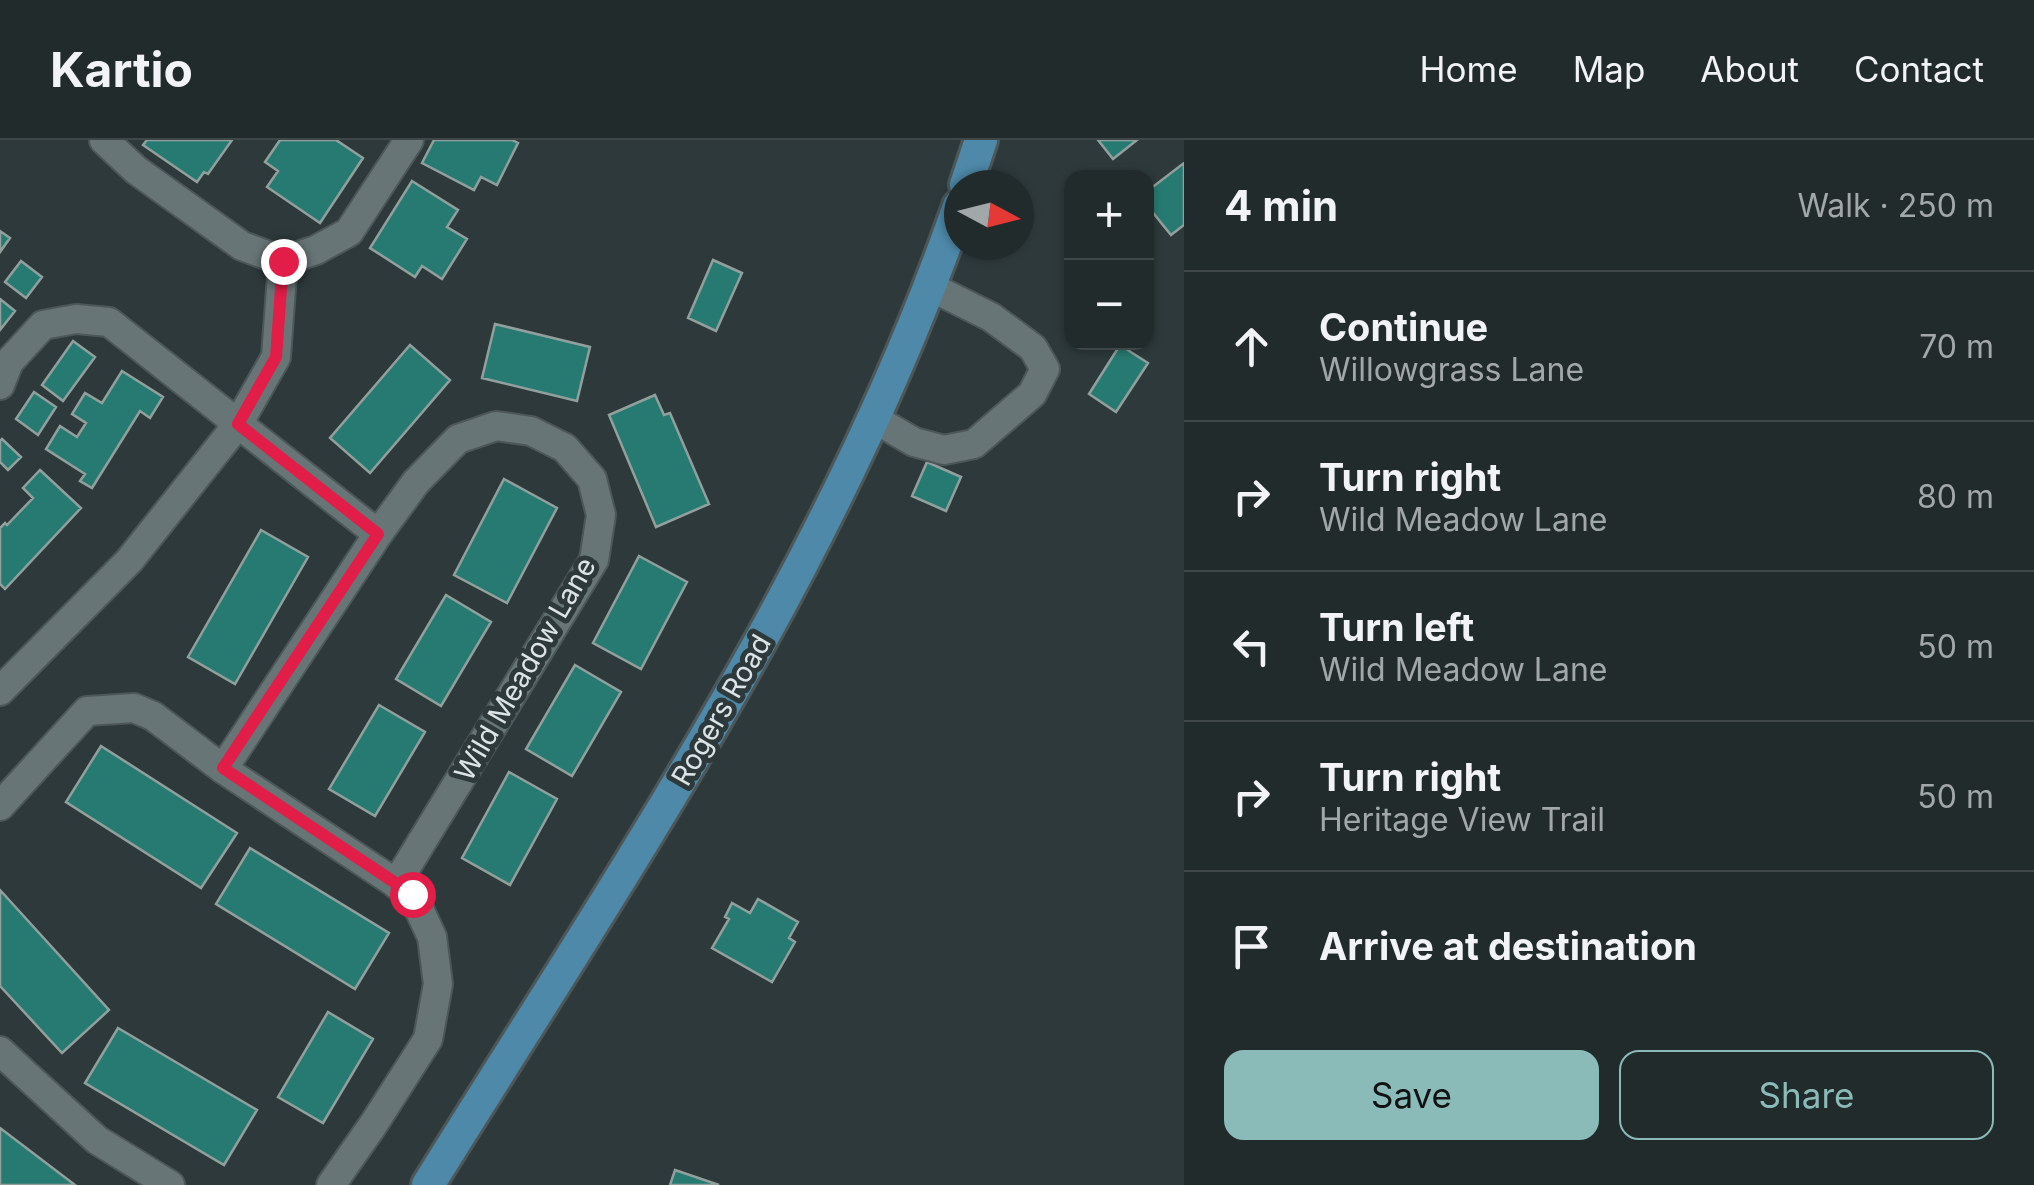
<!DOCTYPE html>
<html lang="en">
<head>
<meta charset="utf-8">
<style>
  :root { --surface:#222b2c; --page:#2a3334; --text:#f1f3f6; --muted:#a2a7a9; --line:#3f4748; --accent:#8bbbb9 }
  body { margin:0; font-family:Inter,sans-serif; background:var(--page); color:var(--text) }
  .controls { position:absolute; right:30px; top:30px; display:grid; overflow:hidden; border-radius:20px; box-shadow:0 2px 8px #0004 }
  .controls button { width:90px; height:90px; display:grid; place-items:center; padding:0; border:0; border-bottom:2px solid var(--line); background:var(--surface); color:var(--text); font:50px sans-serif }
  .compass { position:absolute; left:944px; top:30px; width:90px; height:90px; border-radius:50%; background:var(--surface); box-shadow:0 2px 8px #0004; rotate:97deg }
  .stop { position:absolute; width:30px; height:30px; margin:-22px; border:8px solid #e11d48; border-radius:50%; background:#fff }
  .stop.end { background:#e11d48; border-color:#fff; box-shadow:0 2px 10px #0008 }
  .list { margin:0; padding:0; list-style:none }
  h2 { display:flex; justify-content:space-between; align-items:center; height:130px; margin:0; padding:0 40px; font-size:42px }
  h2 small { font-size:32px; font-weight:400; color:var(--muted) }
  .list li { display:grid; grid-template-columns:65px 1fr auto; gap:30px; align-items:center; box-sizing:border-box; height:150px; padding:0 40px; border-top:2px solid var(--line) }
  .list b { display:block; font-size:38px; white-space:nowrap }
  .list p { margin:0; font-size:32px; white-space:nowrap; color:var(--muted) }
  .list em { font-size:32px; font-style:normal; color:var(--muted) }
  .actions { display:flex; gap:20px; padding:30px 40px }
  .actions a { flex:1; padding:22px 0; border:2px solid var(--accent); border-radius:20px; text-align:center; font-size:35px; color:var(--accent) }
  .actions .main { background:var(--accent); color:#111 }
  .icon { flex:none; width:55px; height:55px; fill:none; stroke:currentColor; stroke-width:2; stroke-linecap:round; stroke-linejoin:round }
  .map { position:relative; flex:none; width:1184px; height:1045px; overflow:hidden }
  header { display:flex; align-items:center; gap:60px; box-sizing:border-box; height:140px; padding:0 50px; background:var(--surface); border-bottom:2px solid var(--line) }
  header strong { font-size:48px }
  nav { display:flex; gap:55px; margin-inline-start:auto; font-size:35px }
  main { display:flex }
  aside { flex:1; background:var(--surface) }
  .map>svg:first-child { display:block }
  .building { fill:#277a71; stroke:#92a09d; stroke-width:2.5 }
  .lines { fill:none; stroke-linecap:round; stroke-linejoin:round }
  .minor-casing { stroke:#4d5759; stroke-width:32 }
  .major-casing { stroke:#4d5759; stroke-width:38 }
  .minor { stroke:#687577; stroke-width:28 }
  .major { stroke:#4e89a9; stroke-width:32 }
  .route { stroke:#e11d48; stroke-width:12 }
  .labels { text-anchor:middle; stroke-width:10; stroke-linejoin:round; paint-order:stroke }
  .street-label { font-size:28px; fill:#dde4e6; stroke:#2d393b }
</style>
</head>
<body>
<header>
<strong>Kartio</strong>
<nav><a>Home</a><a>Map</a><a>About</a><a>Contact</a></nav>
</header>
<main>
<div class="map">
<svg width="1184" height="1045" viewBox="0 0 1184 1045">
  <rect width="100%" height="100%" fill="#2d393b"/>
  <path class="building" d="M147,0h85l-24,34 -4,-2 -7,10 -54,-37z
    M280,0h56l27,18 -43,65 -53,-36 11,-16 -13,-9z
    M434,0h78l6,3 -21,42 -16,-8 -7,13 -52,-27z
    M1098,0h39l-24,19z
    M1184,23v62l-13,10 -25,-31v-12z
    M412,41l46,29 -11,17 20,12 -25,40 -20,-13 -7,11 -45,-29z
    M0,91l10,7 -10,14z
    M713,120l29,13 -26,58 -28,-13z
    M21,121l21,16 -16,21 -21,-16z
    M0,159l15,12 -15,19z
    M495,184l95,23 -13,54 -95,-23z
    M73,201l22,16 -32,44 -21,-16z
    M410,205l40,35 -80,93 -40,-35z
    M1120,205l28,18 -32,49 -27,-18z
    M122,231l41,26 -13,21 -10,-7 -48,77 -12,-7 5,-7 -39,-25 14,-23 17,11 9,-14 -14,-9 13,-21 17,10z
    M34,252l22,15 -18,28 -22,-16z
    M655,255l9,20 6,-2 39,91 -53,23 -47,-112z
    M2,299l19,18 -13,13 -8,-8v-21z
    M927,322l34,15 -15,34 -34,-15z
    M40,330l41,38 -76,81 -5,-5v-56l5,-5 2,2 26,-27 -10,-10z
    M504,339l53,29 -50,95 -53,-28z
    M261,390l47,27 -73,127 -47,-27z
    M639,416l48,26 -46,87 -48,-26z
    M446,455l45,27 -50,84 -45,-27z
    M575,525l46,27 -49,84 -46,-27z
    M379,565l46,27 -50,84 -46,-27z
    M101,606l136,87 -36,55 -135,-86z
    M509,632l48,27 -47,86 -48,-27z
    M250,708l139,85 -34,56 -139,-85z
    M0,750l109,120 -47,43 -62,-67z
    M758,759l40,23 -9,16 6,4 -23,40 -60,-34 17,-29 -4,-2 7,-14 18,10z
    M328,872l45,27 -50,84 -45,-26z
    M118,888l139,82 -33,55 -139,-82z
    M0,988l75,57h-75z
    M675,1030l44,15h-49z"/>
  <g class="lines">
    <defs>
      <path id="minor" d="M104,0l32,30 106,76 41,15 33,-11 33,-18 60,-92
        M0,245l9,-23 34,-37 33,-6 33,3 269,212 -155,235
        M873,278l41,24 30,8 30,-6 58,-50 13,-25 -12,-21 -42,-31 -60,-30
        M378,394l38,-52 42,-43 38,-13 35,5 34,17 27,31 9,36 -7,45 -198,324
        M0,551l129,-130 109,-137 38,-67 7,-96
        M0,666l87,-95 47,-3 19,8 70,53 189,125 20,43 6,47 -10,55 -55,86 -42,60
        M0,911l97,89 73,45"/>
      <path id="major" d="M966,45l15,-45
        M428,1045c196,-315 409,-625 531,-979"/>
    </defs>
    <use href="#minor" class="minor-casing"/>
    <use href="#major" class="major-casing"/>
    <use href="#minor" class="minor"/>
    <use href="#major" class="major"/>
  </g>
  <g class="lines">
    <path class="route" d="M283,121l-7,96 -38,67 140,110 -155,234 189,126"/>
  </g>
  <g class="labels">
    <g class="street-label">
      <text transform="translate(525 529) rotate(-60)" y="10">Wild Meadow Lane</text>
      <text transform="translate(721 570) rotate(-60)" y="10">Rogers Road</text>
    </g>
  </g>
</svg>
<div class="controls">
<button>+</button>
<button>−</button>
</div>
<svg class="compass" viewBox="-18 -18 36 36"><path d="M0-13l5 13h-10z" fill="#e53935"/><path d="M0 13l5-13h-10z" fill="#a2a7a9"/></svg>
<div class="stop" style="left:412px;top:754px"></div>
<div class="stop end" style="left:283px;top:121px"></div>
</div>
<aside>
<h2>4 min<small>Walk · 250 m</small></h2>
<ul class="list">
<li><svg class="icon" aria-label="ahead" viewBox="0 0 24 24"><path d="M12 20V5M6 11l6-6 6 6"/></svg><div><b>Continue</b><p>Willowgrass Lane</p></div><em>70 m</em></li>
<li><svg class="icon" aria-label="right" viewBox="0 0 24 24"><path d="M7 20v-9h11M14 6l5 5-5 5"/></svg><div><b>Turn right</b><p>Wild Meadow Lane</p></div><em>80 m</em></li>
<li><svg class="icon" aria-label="left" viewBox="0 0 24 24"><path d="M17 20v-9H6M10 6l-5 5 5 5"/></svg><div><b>Turn left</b><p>Wild Meadow Lane</p></div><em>50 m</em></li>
<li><svg class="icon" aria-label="right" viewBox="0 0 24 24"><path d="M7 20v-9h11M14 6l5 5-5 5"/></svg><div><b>Turn right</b><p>Heritage View Trail</p></div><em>50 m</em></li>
<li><svg class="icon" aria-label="arrive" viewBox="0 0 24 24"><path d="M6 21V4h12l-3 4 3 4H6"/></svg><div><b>Arrive at destination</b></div></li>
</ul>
<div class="actions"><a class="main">Save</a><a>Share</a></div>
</aside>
</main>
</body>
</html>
